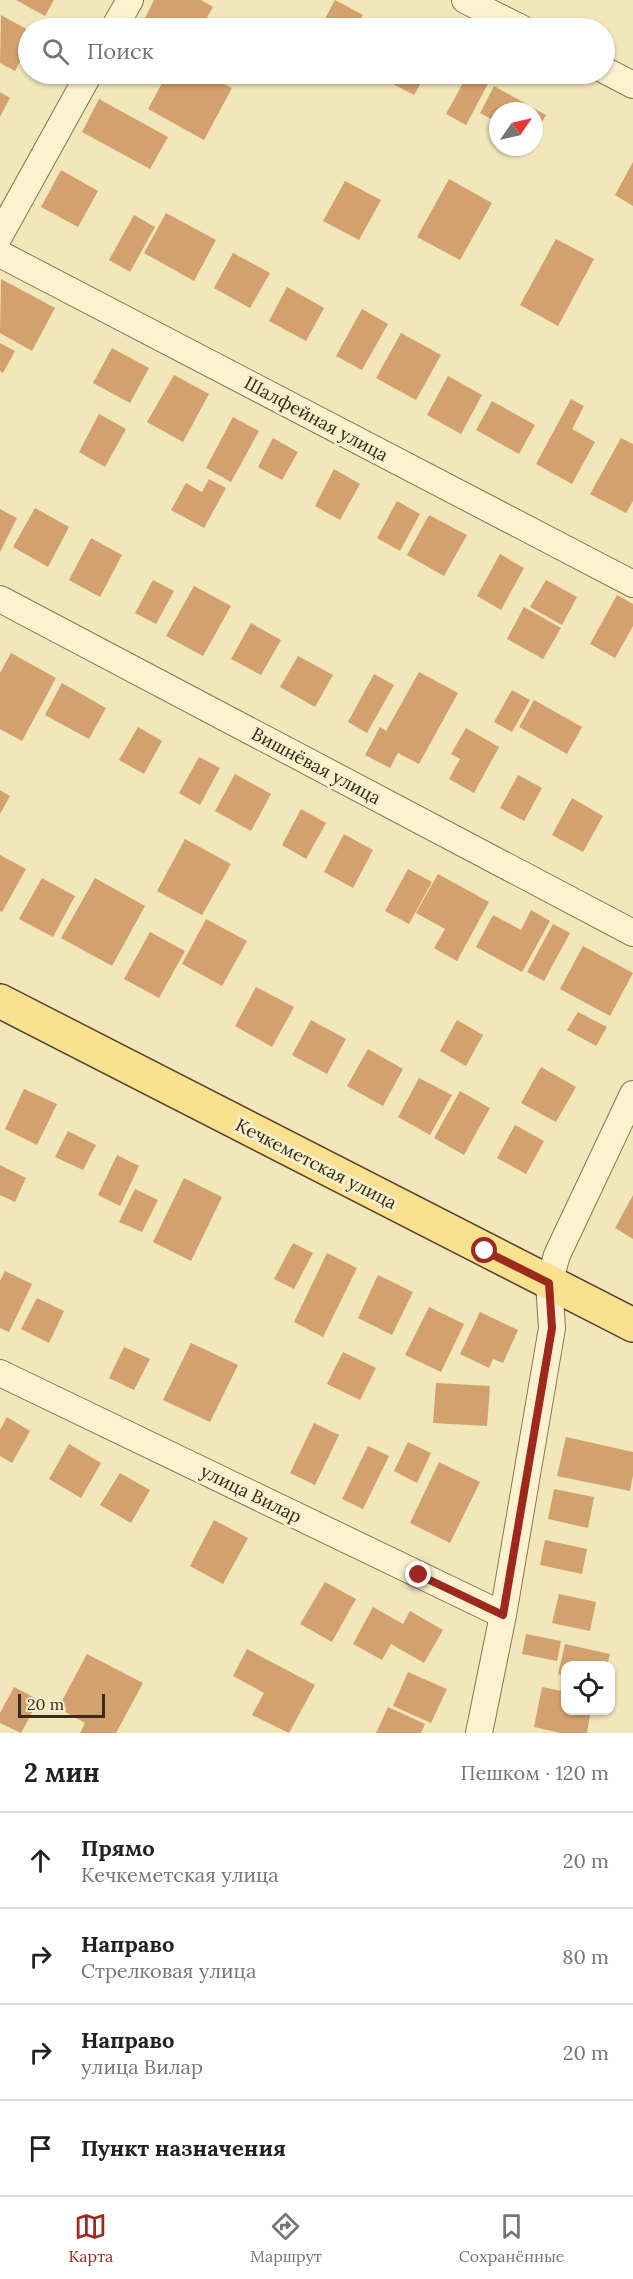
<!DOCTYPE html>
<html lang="ru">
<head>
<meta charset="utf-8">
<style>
  :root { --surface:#fff; --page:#f6f6f6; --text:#202124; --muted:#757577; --line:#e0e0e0; --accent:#9e281e }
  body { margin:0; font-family:Lora,serif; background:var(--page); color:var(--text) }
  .controls { position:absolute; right:18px; bottom:18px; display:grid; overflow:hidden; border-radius:12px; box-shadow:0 2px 4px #0004 }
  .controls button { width:54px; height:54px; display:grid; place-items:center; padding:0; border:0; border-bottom:2px solid var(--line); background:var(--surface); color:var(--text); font:30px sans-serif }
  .compass { position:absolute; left:489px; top:102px; width:54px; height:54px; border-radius:50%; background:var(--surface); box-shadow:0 2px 4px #0004; rotate:56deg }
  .scale { position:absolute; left:18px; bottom:15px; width:87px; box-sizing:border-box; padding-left:6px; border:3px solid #382b1a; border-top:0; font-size:16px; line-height:21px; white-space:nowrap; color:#382b1a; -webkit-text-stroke:4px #f8efcc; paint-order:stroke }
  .stop { position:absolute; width:18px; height:18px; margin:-14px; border:4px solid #9e281e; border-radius:50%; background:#fff }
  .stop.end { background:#9e281e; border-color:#fff; box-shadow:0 2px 6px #0008 }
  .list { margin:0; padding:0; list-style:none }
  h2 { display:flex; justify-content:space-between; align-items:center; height:78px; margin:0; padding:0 24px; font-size:26px }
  h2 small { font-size:20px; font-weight:400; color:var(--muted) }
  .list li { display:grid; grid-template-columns:39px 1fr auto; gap:18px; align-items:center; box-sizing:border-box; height:96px; padding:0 24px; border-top:2px solid var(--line) }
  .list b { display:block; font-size:22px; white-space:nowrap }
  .list p { margin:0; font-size:20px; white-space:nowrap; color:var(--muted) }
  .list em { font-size:20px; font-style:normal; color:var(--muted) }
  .icon { flex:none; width:33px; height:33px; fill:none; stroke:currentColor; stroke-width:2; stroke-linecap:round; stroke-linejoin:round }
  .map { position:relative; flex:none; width:633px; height:1733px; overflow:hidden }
  .search { position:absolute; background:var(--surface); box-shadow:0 2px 4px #0004; left:18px; right:18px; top:18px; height:66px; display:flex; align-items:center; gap:15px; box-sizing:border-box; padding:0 21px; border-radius:33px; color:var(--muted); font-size:22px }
  .sheet { height:462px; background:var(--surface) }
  nav { display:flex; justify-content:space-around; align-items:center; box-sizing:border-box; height:84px; border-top:2px solid var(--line); background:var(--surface); font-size:16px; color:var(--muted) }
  nav a { display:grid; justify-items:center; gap:3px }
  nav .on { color:var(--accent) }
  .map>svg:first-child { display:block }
  .building { fill:#d3a16e }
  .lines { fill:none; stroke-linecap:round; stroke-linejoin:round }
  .street-casing { stroke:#8a7554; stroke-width:28 }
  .primary-casing { stroke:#574229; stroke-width:36 }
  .street { stroke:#fcf2cf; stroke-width:26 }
  .primary { stroke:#f9e18f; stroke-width:33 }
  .route { stroke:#9e281e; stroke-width:8 }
  .labels { text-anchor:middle; stroke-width:6; stroke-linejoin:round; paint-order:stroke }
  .street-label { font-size:18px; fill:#382b1a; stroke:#f8efcc }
</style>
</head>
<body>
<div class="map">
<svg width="633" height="1733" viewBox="0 0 633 1733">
  <rect width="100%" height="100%" fill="#f2e6bb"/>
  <path class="building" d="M16,0h38l-9,16z
    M154,0h47l12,7 -12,21h-51l-8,-4z
    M335,0l28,15 -8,13h-35z
    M1,15l27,15v17l-13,24 -15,-8z
    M167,74h38l27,14 -28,52 -56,-31z
    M374,74h52l-12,21z
    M468,74h10l12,6 -24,45 -20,-11z
    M494,86l52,29 -12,22v-26h-36v12l-18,-10z
    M0,92l10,6 -10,19z
    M99,99l69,38 -18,32 -68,-37z
    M633,162v44l-18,-11z
    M61,170l37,21 -20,36 -37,-20z
    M449,179l43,24 -32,57 -43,-23z
    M345,181l36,19 -22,40 -36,-19z
    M166,213l50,27 -22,41 -50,-28z
    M134,215l21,12 -25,45 -21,-12z
    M556,239l38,20 -36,67 -38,-21z
    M233,253l37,20 -20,35 -36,-20z
    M1,279l54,29 -23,43 -32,-18z
    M287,287l37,21 -18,33 -37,-20z
    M362,309l26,15 -26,46 -26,-14z
    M401,333l40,22 -25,45 -40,-22z
    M0,343l15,8 -12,22 -3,-2z
    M112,348l37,20 -19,35 -37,-20z
    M174,375l35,19 -26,48 -36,-20z
    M448,376l34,19 -21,39 -34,-19z
    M571,399l13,7 -12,23 23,13 -23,42 -36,-20z
    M492,401l43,24 -16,29 -43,-24z
    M99,414l27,15 -21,38 -26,-15z
    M233,417l26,14 -28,51 -25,-14z
    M273,438l25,14 -16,28 -24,-13z
    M621,438l12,6v57l-7,12 -36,-19z
    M334,469l26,15 -20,36 -25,-14z
    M209,479l17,9 -22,40 -33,-18 15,-27 16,9z
    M397,501l23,13 -20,37 -23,-13z
    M35,508l34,19 -21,40 -35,-20z
    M0,509l17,9 -17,34z
    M429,515l38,20 -23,41 -37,-21z
    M91,538l31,17 -22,42 -31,-17z
    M500,554l24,14 -23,42 -24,-14z
    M153,580l21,11 -18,33 -21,-11z
    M546,580l31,17 -15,28 -32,-18z
    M194,586l37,20 -28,50 -37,-20z
    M617,595l16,9v22l-18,32 -25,-14z
    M524,607l37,21 -18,31 -36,-20z
    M251,623l30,17 -20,35 -30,-16z
    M11,653l45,25 -34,63 -22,-12v-56z
    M298,656l35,19 -18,32 -35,-20z
    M419,672l39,21 -39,71 -21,-11 -8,15 -25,-13 15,-28 6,4z
    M374,674l20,11 -27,48 -19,-11z
    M62,683l44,25 -17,31 -44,-24z
    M512,690l18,10 -18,32 -18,-10z
    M534,700l48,27 -15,27 -48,-27z
    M138,727l24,14 -18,33 -25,-14z
    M466,728l33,19 -25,46 -25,-14 11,-20 -9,-5z
    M199,757l21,11 -20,37 -21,-12z
    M235,774l36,20 -20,37 -36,-20z
    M518,775l24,13 -18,33 -24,-13z
    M0,790l10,6 -10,18z
    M572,798l31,18 -20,36 -31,-17z
    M301,809l25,14 -20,36 -24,-14z
    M344,834l29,16 -20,38 -29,-16z
    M185,839l46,25 -29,51 -45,-24z
    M0,855l26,14 -24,43 -2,-1z
    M408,869l24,13 -23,42 -24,-13z
    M438,874l51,28 -32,59 -23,-13 11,-19 -29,-16z
    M42,878l33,18 -22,41 -34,-18z
    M95,878l50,28 -33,60 -51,-28z
    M531,910l19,11 -28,51 -46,-25 17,-32 28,15z
    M206,919l41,22 -25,45 -40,-22z
    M553,924l17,9 -26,48 -17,-9z
    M150,932l35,19 -26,47 -35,-19z
    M583,946l50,27 -23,43 -50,-27z
    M256,987l38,20 -22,40 -37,-21z
    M578,1012l29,15 -11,19 -29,-16z
    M311,1020l35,19 -19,35 -35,-19z
    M457,1020l26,15 -17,31 -26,-15z
    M368,1049l35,20 -20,37 -36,-20z
    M541,1067l35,20 -20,35 -35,-19z
    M419,1078l33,17 -22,40 -32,-18z
    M24,1089l33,15 -20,41 -32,-16z
    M460,1091l30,17 -26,47 -30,-17z
    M515,1125l29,16 -18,33 -29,-16z
    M68,1131l28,14 -13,25 -28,-13z
    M117,1155l22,11 -19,40 -22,-11z
    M0,1165l26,13 -11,24 -15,-7z
    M184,1178l38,19 -31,64 -38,-19z
    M135,1189l23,11 -16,32 -23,-10z
    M633,1195v44l-18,-11z
    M293,1243l20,10 -19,36 -20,-10z
    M327,1253l30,15 -34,69 -29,-15z
    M5,1271l27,13 -23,48 -9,-4v-47z
    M378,1275l35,17 -21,43 -34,-17z
    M37,1298l27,13 -15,32 -28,-14z
    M429,1307l35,17 -23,48 -36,-17z
    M480,1312l38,18 -15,33 -10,-4 -4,9 -29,-14z
    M191,1343l47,22 -28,57 -47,-22z
    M124,1347l26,12 -16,31 -25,-12z
    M343,1352l33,16 -16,32 -33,-16z
    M436,1383l54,3 -3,40 -54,-3z
    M7,1417l23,14 -18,32 -12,-7v-26z
    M314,1423l25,12 -24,50 -25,-12z
    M566,1437l67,15v23l-3,16 -73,-15z
    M408,1442l23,11 -14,30 -23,-12z
    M69,1444l32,19 -20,35 -32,-19z
    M368,1446l21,10 -26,53 -21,-10z
    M439,1462l41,20 -30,61 -40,-20z
    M120,1473l30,17 -19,33 -31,-18z
    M554,1489l40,8 -6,31 -40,-9z
    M214,1520l34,18 -25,46 -33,-18z
    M545,1540l42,9 -5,25 -42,-9z
    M325,1582l31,17 -24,43 -32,-18z
    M559,1594l37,8 -6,29 -38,-8z
    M373,1607l30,17 7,-13 33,19 -19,33 -33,-19 -9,16 -29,-16z
    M526,1634l35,7 -4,20 -35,-7z
    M565,1644l45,10 -3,12h-41v10l-8,-2z
    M247,1649l68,36 -26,48 -37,-18 12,-22 -31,-17z
    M87,1654l56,29 -27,50h-36l5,-10 -27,-15z
    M408,1672l39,17 -16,34 -38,-17z
    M14,1687l25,13 -18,33 -21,-10v-10z
    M542,1687l24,5v18h25l-4,23h-27l-26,-6z
    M388,1707l37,17 -4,9h-45z"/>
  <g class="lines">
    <defs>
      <path id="street" d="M465,0l56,28
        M114,28l16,-28
        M604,70l29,15
        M0,235l89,-161
        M0,254l633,330
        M0,599l633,334
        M0,1373l503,242
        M479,1733l24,-118 49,-287 -3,-45 8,-28 76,-161"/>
      <path id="primary" d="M0,1001l633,324"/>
    </defs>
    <use href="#street" class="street-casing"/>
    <use href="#primary" class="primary-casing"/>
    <use href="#street" class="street"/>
    <use href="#primary" class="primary"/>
  </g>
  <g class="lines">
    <path class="route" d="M419,1575l84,40 49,-287 -3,-45 -64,-32"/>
  </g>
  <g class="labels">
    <g class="street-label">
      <text transform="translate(316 419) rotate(28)" y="6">Шалфейная улица</text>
      <text transform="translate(316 766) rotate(28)" y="6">Вишнёвая улица</text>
      <text transform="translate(316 1164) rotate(27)" y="6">Кечкеметская улица</text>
      <text transform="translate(251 1494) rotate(26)" y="6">улица Вилар</text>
    </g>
  </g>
</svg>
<div class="controls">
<button><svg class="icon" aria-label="locate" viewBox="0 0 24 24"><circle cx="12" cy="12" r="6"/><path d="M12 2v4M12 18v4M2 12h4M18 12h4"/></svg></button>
</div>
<svg class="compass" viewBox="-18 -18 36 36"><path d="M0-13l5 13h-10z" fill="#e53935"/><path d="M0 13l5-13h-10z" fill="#757577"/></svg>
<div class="scale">20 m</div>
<div class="stop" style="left:485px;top:1251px"></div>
<div class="stop end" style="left:419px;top:1575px"></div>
<div class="search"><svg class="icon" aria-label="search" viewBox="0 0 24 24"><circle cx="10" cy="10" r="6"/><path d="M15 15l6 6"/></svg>Поиск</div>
</div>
<section class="sheet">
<h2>2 мин<small>Пешком · 120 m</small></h2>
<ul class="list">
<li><svg class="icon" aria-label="ahead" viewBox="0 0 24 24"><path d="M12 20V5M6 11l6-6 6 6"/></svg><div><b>Прямо</b><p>Кечкеметская улица</p></div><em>20 m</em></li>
<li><svg class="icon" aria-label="right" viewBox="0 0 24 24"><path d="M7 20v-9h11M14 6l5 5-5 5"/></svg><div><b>Направо</b><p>Стрелковая улица</p></div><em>80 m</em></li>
<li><svg class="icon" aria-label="right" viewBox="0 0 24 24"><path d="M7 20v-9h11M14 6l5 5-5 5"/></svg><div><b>Направо</b><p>улица Вилар</p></div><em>20 m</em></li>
<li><svg class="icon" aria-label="arrive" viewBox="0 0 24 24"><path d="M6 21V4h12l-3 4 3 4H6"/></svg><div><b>Пункт назначения</b></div></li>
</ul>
</section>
<nav>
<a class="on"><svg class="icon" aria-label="map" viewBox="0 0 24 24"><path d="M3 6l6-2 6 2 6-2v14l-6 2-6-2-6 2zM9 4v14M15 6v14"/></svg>Карта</a>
<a><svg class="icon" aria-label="directions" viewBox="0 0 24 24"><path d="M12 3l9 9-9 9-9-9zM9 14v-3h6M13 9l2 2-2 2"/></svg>Маршрут</a>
<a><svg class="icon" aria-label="saved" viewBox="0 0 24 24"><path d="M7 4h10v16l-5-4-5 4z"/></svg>Сохранённые</a>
</nav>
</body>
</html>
